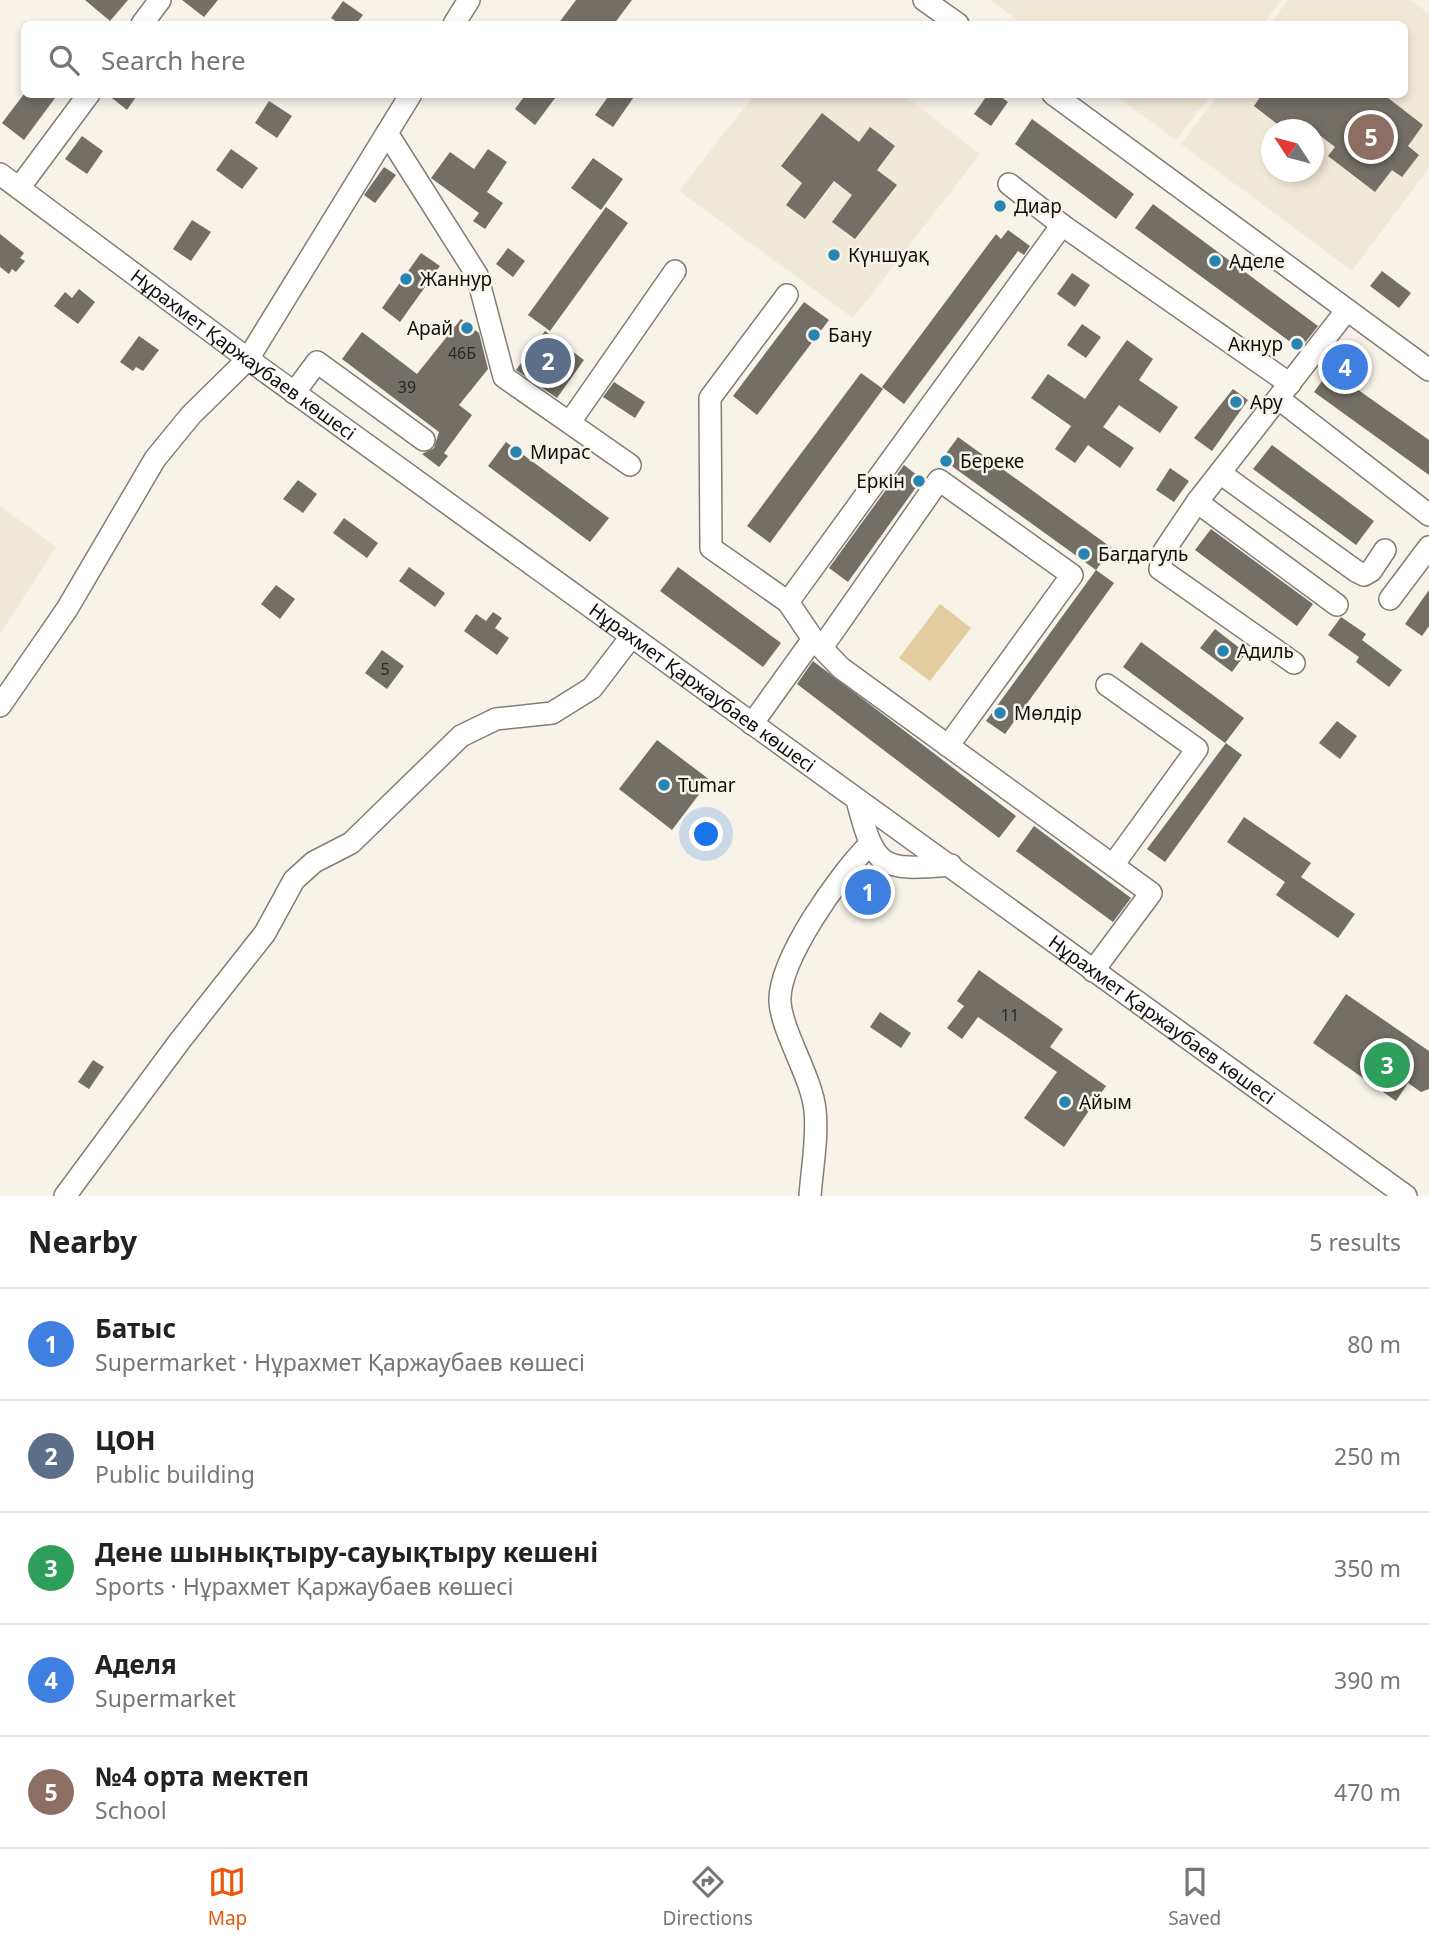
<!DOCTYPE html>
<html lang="en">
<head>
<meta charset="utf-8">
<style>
  :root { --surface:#fff; --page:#f6f6f6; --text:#222; --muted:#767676; --line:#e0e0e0; --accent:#ea580c }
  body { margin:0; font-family:"Noto Sans",sans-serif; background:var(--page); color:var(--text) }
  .compass { position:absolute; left:1261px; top:119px; width:63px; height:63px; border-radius:50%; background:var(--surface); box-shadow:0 4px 10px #0003; rotate:306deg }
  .you { position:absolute; left:707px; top:835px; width:24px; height:24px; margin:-18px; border:5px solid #fff; border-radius:50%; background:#1a73e8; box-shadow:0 0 0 10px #1a73e833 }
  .badge { display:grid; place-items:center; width:46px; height:46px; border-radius:50%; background:var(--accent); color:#fff; font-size:23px; font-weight:700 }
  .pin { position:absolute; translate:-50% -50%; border:4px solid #fff; box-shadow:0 2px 7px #0006 }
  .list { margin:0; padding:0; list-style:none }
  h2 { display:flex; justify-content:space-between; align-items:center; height:91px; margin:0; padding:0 28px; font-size:30px }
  h2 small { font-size:23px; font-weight:400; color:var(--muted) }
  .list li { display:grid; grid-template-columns:46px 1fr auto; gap:21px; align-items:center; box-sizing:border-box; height:112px; padding:0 28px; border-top:2px solid var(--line) }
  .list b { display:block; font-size:26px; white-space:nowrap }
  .list p { margin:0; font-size:23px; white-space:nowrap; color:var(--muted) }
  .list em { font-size:23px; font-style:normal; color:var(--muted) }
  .icon { flex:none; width:38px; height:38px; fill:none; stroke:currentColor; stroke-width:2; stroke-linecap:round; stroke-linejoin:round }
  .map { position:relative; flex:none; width:1429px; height:1196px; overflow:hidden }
  .search { position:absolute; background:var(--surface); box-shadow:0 4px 10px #0003; left:21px; right:21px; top:21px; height:77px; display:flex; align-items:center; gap:18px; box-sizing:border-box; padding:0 24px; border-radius:10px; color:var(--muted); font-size:26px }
  .sheet { height:651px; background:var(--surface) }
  nav { display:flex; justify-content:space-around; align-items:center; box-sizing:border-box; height:98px; border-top:2px solid var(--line); background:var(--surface); font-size:19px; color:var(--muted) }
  nav a { display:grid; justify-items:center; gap:4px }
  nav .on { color:var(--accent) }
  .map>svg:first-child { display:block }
  .built { fill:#f1e9d8; fill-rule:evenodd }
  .green { fill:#e3cc9e }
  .building { fill:#736f66 }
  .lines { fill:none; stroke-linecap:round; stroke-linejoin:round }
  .minor-casing { stroke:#827e75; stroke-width:24 }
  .minor { stroke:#fff; stroke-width:21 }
  .poi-dot { fill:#2783b0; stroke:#f7f3e9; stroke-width:2.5 }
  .labels { text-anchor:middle; stroke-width:5; stroke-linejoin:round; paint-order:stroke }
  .number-label { font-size:16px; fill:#2a2722 }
  .poi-label { font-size:19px; fill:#110f0c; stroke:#f7f3e9; text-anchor:start }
  .street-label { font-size:19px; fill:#110f0c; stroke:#f7f3e9 }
</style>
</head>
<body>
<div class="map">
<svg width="1429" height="1196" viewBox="0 0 1429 1196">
  <rect width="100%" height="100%" fill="#f7f3e9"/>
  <path class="built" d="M990,0h292l-19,24h-240z
    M1288,0h123l18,14v154l-77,103 -171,-127 37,-49 186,-1v-70h-134zM1272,130h42v42h-42z
    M754,95h150l76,59 -127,164 -174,-127z
    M1115,95h96l-35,45z
    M0,506l56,41 -56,87z"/>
  <path class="green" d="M940,604l31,24 -41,53 -31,-23z"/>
  <path class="building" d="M85,0h43l-18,21z
    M182,0h36l-14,17z
    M576,0h56l-18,24h-56z
    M343,1l20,14 -7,9h-16l-9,-6z
    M24,94h34l-34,46 -22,-17z
    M107,94h31l-11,16z
    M526,94h32l-23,31 -20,-16z
    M610,94h26l-23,33 -18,-12z
    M988,94h9l11,8 -17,24 -17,-12z
    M1262,94h121l40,31 -15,21 11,9 -17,22 -10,-7 -17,22 -47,-36 7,-9 -22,-17h-28l-31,-24z
    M269,101l23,15 -15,22 -22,-15z
    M822,113l37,29 11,-15 25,19 -18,24 20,15 -42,54 -23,-17 20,-27 -18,-14 -29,38 -19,-14 16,-22 -21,-17z
    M1032,119l102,75 -18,25 -101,-75z
    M82,136l21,15 -16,23 -22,-15z
    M231,149l27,19 -16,21 -26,-19z
    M488,149l19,13 -20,30 16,11 -18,26 -12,-8 6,-8 -48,-35 19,-26 24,17z
    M593,158l30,21 -22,31 -30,-22z
    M384,167l12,8 -21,28 -11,-8z
    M1153,204l165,122 -18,23 -165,-121z
    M606,207l22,16 -78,108 -22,-16z
    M192,220l19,12 -20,29 -18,-12z
    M1008,230l22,16 -6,9 -6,-4 -114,153 -22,-17 114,-153 5,5z
    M0,234l24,19 -4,5 5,3 -9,11 -4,-3 -3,5 -9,-7z
    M508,248l17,13 -12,16 -17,-13z
    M421,253l19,13 -40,56 -18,-14z
    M1382,271l29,22 -12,15 -29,-22z
    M1072,273l18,12 -15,22 -18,-13z
    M79,289l16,13 -17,22 -24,-18 11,-14 7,6z
    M804,302l25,18 -72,95 -24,-19z
    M461,319l18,14 9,36 -29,36 13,10 -28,38 4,3 -9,11 -17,-13 12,-6 5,-16 -97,-73 20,-27 55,42z
    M1082,324l19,13 -15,21 -19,-13z
    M545,331l39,29 -27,38 -41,-28z
    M139,336l20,14 -16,21 -7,-4 -3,4 -13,-9z
    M1127,340l26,19 -14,21 39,27 -18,26 -41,-28 -16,22 31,21 -14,20 -32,-23 -13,18 -20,-14 16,-23 -40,-28 17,-24 37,25z
    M1343,352l16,13 -12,17 82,58v35l-115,-83z
    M861,373l22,16 -113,154 -23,-17z
    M614,382l31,20 -10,16 -32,-21z
    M1233,389l15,11 -36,51 -18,-13z
    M958,437l154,111 -16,22 -154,-111z
    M506,442l103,76 -19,24 -102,-76z
    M1272,445l102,76 -18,24 -103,-76z
    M904,465l18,14 -74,103 -19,-14z
    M1170,468l19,13 -15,21 -18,-12z
    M298,480l19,14 -14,19 -20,-14z
    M344,518l34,25 -11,15 -34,-25z
    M1211,529l102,75 -16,22 -102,-76z
    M409,567l36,26 -10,14 -36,-26z
    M678,567l103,76 -18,24 -103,-76z
    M1096,570l18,13 -109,151 -19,-13z
    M276,585l19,14 -15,20 -19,-15z
    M1429,590v36l-7,10 -17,-12z
    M493,612l9,6 -7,10 14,10 -12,17 -33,-24 12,-17 10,7z
    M1341,617l25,17 -4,6 40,30 -13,17 -33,-25 3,-5 -31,-22z
    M1215,629l31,24 -14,19 -32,-24z
    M1141,642l103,76 -19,25 -102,-76z
    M382,650l22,16 -17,23 -22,-16z
    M813,661l203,155 -17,22 -202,-154z
    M1337,721l20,15 -17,23 -21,-16z
    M657,740l53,40 -38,50 -53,-41z
    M1226,743l16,12 -77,107 -18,-13z
    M1244,817l67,46 -10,14 54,37 -17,24 -62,-43 9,-13 -58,-40z
    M1034,826l97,72 -18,24 -97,-71z
    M863,880l18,12 -7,11 -18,-12z
    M979,970l84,59 -13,18 56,39 -42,61 -40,-29 33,-46 -79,-55 -16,22 -15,-11 17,-22 -7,-5z
    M1346,994l83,57v38l-8,3 -13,-9 -12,18 -83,-58z
    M880,1012l31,21 -10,15 -31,-21z
    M93,1060l11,7 -15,22 -11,-7z"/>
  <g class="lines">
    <defs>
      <g id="minor">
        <path d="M924,0l34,24"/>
        <path d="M142,24l18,-24"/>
        <path d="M454,24l15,-24"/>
        <path d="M1053,94l376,276"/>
        <path d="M387,133l90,142 27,102 126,88"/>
        <path id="s1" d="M0,174l248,185 1158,837"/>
        <path d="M1009,184l53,41 228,159"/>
        <path d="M19,188l70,-94"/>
        <path d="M787,295l-77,103 1,150 77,54 25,37"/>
        <path d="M294,393l23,-31 107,78"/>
        <path d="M1279,399l150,116"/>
        <path d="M570,422l105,-151"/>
        <path d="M1220,473l136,98 8,4 7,-4 14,-21"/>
        <path d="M1197,502l140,103"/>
        <path d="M1390,599l39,-52"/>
        <path d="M788,602l274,-377"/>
        <path d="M823,646l116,-166 133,95 -124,171"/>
        <path d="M1294,663l-134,-94 4,-18 33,-49 150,-192"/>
        <path d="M1107,685l90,64 -84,116"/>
        <path d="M0,706l67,-97 88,-150 36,-44 57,-56 163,-265"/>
        <path d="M752,724l61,-85 28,29 310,225 -58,78"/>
        <path d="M857,800c18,69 23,71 94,65"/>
        <path d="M65,1196l114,-154 86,-109 29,-53 20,-18 37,-19 110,-107 35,-17 56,-6 40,-25 39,-51"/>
        <path d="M810,1196c2,-28 8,-59 5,-86 -3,-32 -33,-78 -35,-108 -2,-42 60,-128 89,-157"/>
      </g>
    </defs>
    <use href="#minor" class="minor-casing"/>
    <use href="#minor" class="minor"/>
  </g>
  <g class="poi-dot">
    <circle cx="1000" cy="206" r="7"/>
    <circle cx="834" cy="255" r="7"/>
    <circle cx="1215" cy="261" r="7"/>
    <circle cx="406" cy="279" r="7"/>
    <circle cx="467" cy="328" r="7"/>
    <circle cx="814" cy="335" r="7"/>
    <circle cx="1297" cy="344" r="7"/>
    <circle cx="1236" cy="402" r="7"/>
    <circle cx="516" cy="452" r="7"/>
    <circle cx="946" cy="461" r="7"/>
    <circle cx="919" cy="481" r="7"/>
    <circle cx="1084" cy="554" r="7"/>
    <circle cx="1223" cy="651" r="7"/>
    <circle cx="1000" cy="713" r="7"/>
    <circle cx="664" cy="785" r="7"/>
    <circle cx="1065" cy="1102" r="7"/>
  </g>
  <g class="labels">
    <g class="number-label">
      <text x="462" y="359">46Б</text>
      <text x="407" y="393">39</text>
      <text x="385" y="675">5</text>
      <text x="1010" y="1021">11</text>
    </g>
    <g class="poi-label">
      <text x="1014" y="213">Диар</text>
      <text x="848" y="262">Күншуақ</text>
      <text x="1229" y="268">Аделе</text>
      <text x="420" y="286">Жаннур</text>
      <text x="453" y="335" text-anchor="end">Арай</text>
      <text x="828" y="342">Бану</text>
      <text x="1283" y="351" text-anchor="end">Акнур</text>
      <text x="1250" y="409">Ару</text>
      <text x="530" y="459">Мирас</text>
      <text x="960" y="468">Береке</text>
      <text x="905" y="488" text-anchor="end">Еркін</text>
      <text x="1098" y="561">Багдагуль</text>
      <text x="1237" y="658">Адиль</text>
      <text x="1014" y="720">Мөлдір</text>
      <text x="678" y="792">Tumar</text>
      <text x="1079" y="1109">Айым</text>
    </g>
    <g class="street-label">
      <text dy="7" stroke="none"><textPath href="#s1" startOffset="303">Нұрахмет Қаржаубаев көшесі</textPath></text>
      <text dy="7" stroke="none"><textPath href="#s1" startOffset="870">Нұрахмет Қаржаубаев көшесі</textPath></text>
      <text dy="7" stroke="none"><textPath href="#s1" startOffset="1437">Нұрахмет Қаржаубаев көшесі</textPath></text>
    </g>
  </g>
</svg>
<svg class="compass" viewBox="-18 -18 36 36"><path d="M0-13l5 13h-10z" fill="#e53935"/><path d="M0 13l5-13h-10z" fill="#767676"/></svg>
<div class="you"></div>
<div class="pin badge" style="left:868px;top:892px;background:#3f7fe0">1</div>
<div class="pin badge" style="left:548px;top:361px;background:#5c6f8a">2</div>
<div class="pin badge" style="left:1387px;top:1065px;background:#2e9e5b">3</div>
<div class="pin badge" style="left:1345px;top:367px;background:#3f7fe0">4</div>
<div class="pin badge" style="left:1371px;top:137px;background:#8d6e63">5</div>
<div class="search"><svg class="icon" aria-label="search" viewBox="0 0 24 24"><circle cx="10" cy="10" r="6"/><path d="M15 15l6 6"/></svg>Search here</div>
</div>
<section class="sheet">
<h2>Nearby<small>5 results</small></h2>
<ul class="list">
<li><span class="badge" style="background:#3f7fe0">1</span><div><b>Батыс</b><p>Supermarket · Нұрахмет Қаржаубаев көшесі</p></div><em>80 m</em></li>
<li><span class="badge" style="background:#5c6f8a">2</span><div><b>ЦОН</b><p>Public building</p></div><em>250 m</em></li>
<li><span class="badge" style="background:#2e9e5b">3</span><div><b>Дене шынықтыру-сауықтыру кешені</b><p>Sports · Нұрахмет Қаржаубаев көшесі</p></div><em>350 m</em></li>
<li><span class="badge" style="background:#3f7fe0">4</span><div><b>Аделя</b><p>Supermarket</p></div><em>390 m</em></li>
<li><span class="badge" style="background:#8d6e63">5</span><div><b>№4 орта мектеп</b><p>School</p></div><em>470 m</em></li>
</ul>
</section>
<nav>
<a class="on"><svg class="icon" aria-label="map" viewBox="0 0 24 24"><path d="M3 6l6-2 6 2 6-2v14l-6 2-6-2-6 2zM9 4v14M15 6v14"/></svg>Map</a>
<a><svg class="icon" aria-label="directions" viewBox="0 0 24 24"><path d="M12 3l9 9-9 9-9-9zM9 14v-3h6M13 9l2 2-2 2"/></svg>Directions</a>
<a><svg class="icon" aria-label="saved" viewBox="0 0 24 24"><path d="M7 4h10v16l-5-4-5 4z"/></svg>Saved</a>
</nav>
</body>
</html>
